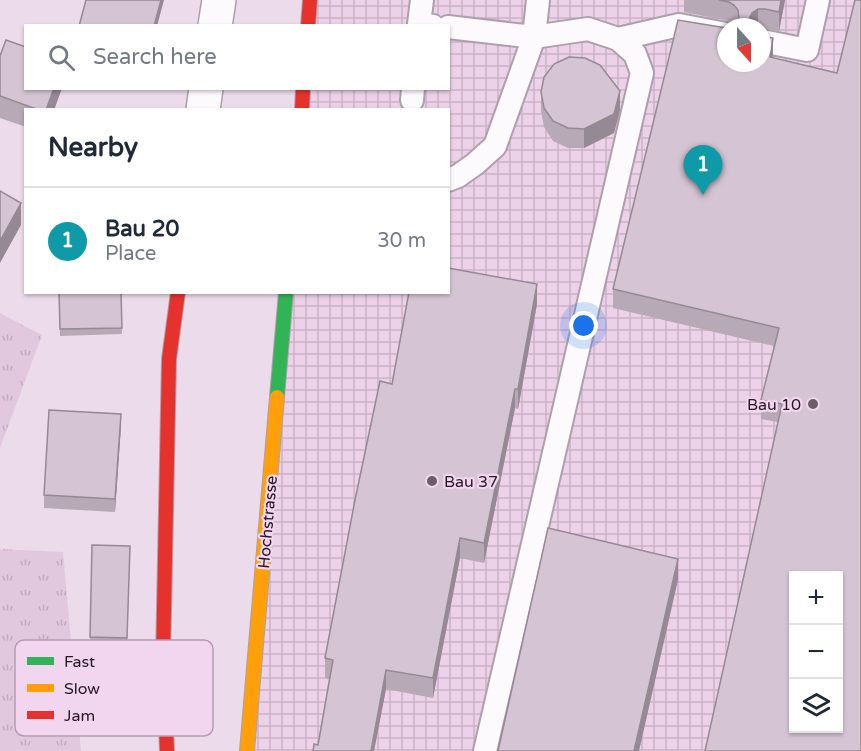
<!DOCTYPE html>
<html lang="en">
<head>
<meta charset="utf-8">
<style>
  :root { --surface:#fff; --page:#f2f2f3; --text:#1f2937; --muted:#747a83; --line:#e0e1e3; --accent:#b45309 }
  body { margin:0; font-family:"Varela Round",sans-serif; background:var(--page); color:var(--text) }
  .controls { position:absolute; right:18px; bottom:18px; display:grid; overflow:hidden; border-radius:0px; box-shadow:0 2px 4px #0004 }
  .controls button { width:54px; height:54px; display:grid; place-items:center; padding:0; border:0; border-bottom:2px solid var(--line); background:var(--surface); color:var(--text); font:30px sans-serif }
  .compass { position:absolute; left:717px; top:18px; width:54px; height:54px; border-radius:50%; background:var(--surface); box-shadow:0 2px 4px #0004; rotate:159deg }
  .you { position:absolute; left:584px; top:326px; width:21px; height:21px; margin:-15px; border:4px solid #fff; border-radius:50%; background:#1a73e8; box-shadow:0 0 0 9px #1a73e833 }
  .badge { display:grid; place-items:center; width:39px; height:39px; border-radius:50%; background:var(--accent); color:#fff; font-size:20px; font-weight:700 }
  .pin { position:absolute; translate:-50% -50px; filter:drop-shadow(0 2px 3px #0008) }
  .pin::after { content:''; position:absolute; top:32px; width:21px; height:18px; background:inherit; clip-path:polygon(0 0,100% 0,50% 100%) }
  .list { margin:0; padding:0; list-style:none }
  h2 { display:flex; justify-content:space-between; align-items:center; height:78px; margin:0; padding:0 24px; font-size:26px }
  h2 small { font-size:20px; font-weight:400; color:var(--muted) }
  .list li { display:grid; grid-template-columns:39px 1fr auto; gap:18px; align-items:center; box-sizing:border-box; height:108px; padding:0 24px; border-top:2px solid var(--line) }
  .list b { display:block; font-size:22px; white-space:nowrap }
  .list p { margin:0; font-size:20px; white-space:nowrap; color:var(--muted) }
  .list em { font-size:20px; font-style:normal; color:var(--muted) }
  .icon { flex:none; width:33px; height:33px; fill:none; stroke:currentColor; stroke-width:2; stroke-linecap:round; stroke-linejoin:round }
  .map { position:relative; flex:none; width:861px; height:751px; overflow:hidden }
  .search { position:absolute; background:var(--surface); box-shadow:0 2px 4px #0004; left:24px; top:24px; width:426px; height:66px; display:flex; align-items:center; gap:15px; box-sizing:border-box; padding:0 21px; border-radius:0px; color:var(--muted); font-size:22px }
  .panel { position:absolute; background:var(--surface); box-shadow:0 2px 4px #0004; left:24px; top:108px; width:426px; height:186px; border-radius:0px }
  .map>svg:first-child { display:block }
  .industrial { fill:url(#industrial-grid); fill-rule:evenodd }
  .park { fill:url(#park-tufts) }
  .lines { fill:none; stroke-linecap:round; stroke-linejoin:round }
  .lane-casing { stroke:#ada0ab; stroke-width:26 }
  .street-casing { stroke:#ada0ab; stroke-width:36 }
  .fast-casing { stroke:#ada0ab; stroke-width:16 }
  .slow-casing { stroke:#ada0ab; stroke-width:16 }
  .jam-casing { stroke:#ada0ab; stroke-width:16 }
  .lane { stroke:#fcfafc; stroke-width:22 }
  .street { stroke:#fcfafc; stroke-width:33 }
  .fast { stroke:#30b455; stroke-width:14 }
  .slow { stroke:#ff9f0a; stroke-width:14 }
  .jam { stroke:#e5322d; stroke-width:14 }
  .wall { fill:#b7a9b5 }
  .shaded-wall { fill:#958994 }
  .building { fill:#d5c4d3; stroke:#958994; stroke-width:1.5; fill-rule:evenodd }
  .poi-dot { fill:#6b5e69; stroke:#f2d5ef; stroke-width:2 }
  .labels { text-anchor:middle; stroke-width:4.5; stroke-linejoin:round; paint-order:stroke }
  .poi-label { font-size:16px; fill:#251a24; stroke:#f2d5ef; text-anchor:end }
  .street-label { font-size:16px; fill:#251a24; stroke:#f2d5ef }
  .key { fill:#f2d5ef; stroke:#b49db2; stroke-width:1.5 }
  .key-label { font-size:16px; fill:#251a24 }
</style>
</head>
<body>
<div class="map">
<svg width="861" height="751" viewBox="0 0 861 751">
  <defs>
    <pattern id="industrial-grid" width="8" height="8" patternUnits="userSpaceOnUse" patternTransform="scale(1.5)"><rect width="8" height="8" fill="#ecd1e8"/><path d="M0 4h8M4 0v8" fill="none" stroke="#cab3c7"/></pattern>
    <pattern id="park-tufts" width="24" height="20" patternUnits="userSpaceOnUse" patternTransform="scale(1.5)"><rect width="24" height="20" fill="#e2c8df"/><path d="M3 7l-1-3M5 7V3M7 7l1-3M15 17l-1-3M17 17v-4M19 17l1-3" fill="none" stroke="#c2abbf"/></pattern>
  </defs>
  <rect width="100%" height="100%" fill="#ecdbea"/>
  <path class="industrial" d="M310,0h551v751h-614l39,-458 162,-1v-182l-146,-1 1,-20 145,-1v-62l-140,-1zM726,27h36v36h-36zM794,576h44v152h-44z"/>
  <path class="park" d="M0,313l42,22 -42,113z
    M0,549l63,3 18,199h-81z"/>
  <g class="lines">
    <defs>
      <path id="lane" d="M422,0l-3,24 14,2
        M448,27l86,10 4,-37
        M618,39l61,-14 47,9
        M762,41l45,9 11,-50
        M412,100l1,-12
        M448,180l10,-4 17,-12 20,-18 39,-109 54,-8 30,10 17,15 7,19 -157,678"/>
      <path id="street" d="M215,26l4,-26
        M203,110l3,-22"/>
      <path id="fast" d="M277,397l9,-105"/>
      <path id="slow" d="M247,751l30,-354"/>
      <path id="jam" d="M308,26l2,-26
        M302,110l1,-22
        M167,751l-4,-92 6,-300 9,-67"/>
    </defs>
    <use href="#lane" class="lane-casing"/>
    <use href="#street" class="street-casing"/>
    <use href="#fast" class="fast-casing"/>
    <use href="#slow" class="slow-casing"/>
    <use href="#jam" class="jam-casing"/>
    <use href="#lane" class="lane"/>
    <use href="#street" class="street"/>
    <use href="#fast" class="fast"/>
    <use href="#slow" class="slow"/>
    <use href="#jam" class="jam"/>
  </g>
  <path class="wall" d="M684,0h101l-6,31 -17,-3v-1h-31l4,-2 -6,-4 -45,-9z
    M861,0l-83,422 -17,-3v-19l13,-54 -161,-38v-19l111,-261 49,30 64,15z
    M0,56l62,32 -8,22h-28v17l-26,-9z
    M541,92l79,18 -6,23 -30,15h-16l-15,-7 -9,-14 -3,-16z
    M59,292h62l1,42 -62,2z
    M537,304l-19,105 -3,-1 -31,155 -24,-5 -27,140 -47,-9 -12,62h-61l5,-6 11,-66 -4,-1v-20z
    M121,426l-6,86 -71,-4v-13z
    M92,545l38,1 -3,104 -37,-1z"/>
  <path class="shaded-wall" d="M161,0h3l-7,26h-3z
    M781,0h4l-6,31v-19z
    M758,9v18h-9v-8l3,-6z
    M773,38v19l-3,19v-19z
    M54,88h8l-8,22h-8z
    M620,91v19l-6,23 -30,15v-19z
    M21,203v22l-21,38v-22z
    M537,284v20l-19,105v-20z
    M515,389v19l-31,155v-20z
    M121,414v12l-6,86v-13z
    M460,538v20l-27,140v-20z
    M678,559v21l-39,171h-5z
    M386,670v19l-12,62h-3z"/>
  <path class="building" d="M86,0h75l-7,26h-75z
    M719,0h62l-2,12 -14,-3h-7l-6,4 -3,6 1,8h-19l5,-3 3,-6 -1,-8 -4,-5 -5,-3z
    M855,0h6v751h-156l77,-347 -21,-4 18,-72 -166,-39 65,-269 48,8v35h36v-27l11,2 -3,19 67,16zM794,576h44v153h-44z
    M6,40l20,7v41h28l-8,22h-7l-39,-14v-40z
    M569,57l16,1 15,7 20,26 -6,23 -30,15 -16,-1 -15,-7 -9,-13 -3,-16 3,-15 10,-13z
    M0,191l21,12 -21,38z
    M448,268l89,16 -19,105h-3l-31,154 -24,-5 -27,140 -47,-8 -15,81h-58l1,-7 4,1 15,-85 -8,-2 30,-158 25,-119 12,3 17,-92h39z
    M59,292h62l1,36 -62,1z
    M49,410l72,4 -6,85 -71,-4z
    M548,528l130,31 -44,192h-136z
    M92,545l38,1 -3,92 -37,-1z"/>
  <g class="poi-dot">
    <circle cx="813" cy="404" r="6"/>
    <circle cx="432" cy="481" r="6"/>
  </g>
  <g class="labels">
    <g class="poi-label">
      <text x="801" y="410">Bau 10</text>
      <text x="444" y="487" text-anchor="start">Bau 37</text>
    </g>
    <g class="street-label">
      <text transform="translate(267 522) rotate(-85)" y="6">Hochstrasse</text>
    </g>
  </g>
  <rect x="15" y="640" width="198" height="96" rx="9" class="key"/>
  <rect x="27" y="657" width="27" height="8" fill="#30b455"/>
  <rect x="27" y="684" width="27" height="8" fill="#ff9f0a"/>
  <rect x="27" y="711" width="27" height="8" fill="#e5322d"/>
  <g class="key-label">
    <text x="64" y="667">Fast</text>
    <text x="64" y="694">Slow</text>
    <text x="64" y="721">Jam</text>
  </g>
</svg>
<div class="controls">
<button>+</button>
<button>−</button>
<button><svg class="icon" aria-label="layers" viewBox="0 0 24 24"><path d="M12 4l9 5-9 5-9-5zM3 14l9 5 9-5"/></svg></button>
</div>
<svg class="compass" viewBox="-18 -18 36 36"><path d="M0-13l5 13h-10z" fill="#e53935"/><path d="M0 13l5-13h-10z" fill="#747a83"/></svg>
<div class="you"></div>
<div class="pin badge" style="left:703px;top:195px;background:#0f9aa8">1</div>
<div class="search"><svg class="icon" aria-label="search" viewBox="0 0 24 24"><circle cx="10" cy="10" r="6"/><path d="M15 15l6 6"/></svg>Search here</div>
<section class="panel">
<h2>Nearby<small></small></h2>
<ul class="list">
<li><span class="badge" style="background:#0f9aa8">1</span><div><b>Bau 20</b><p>Place</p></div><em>30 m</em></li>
</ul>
</section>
</div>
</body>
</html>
